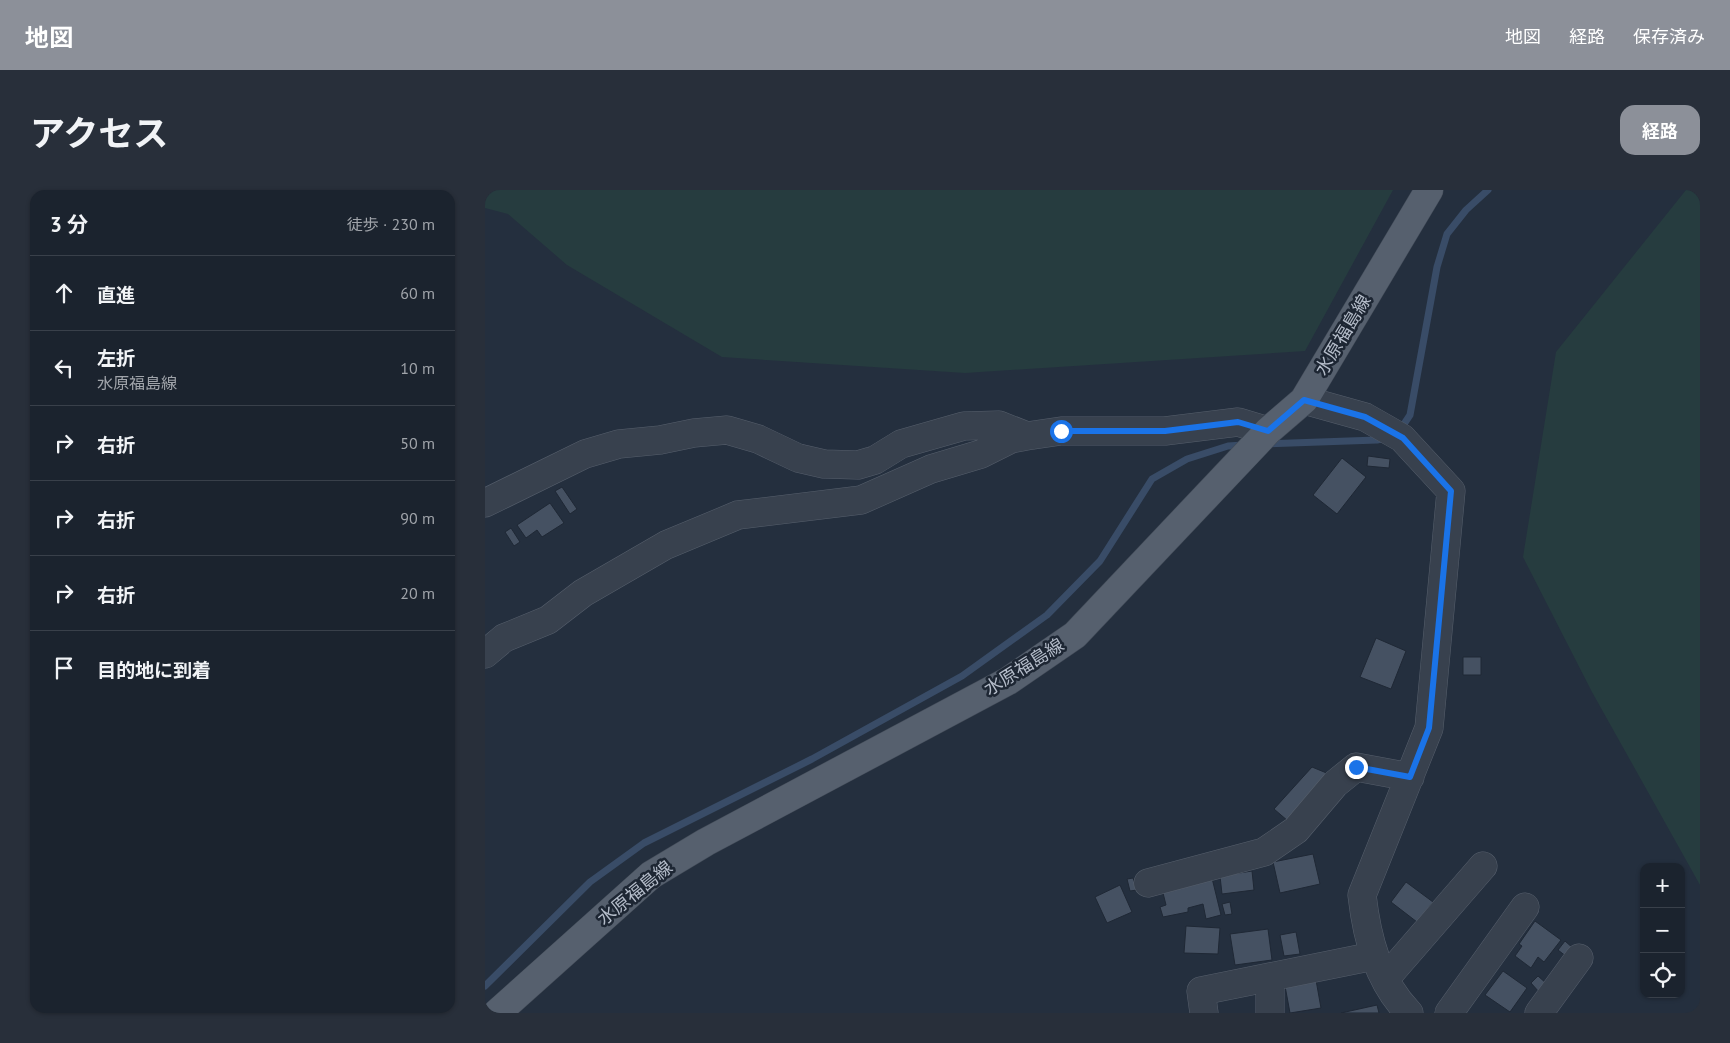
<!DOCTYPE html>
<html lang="ja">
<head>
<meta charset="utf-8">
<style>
  :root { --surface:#1b232e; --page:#282f3a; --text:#f1f3f6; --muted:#a0a4aa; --line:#39404a; --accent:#8c9099 }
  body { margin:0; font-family:"PT Sans","Noto Sans JP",sans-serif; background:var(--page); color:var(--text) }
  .controls { position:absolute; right:15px; bottom:15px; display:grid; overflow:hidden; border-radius:10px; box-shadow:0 1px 4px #0004 }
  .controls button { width:45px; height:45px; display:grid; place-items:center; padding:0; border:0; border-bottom:1px solid var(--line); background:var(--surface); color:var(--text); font:25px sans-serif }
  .stop { position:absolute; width:15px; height:15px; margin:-11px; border:4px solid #1a73e8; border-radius:50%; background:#fff }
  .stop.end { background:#1a73e8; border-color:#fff; box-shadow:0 1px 5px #0008 }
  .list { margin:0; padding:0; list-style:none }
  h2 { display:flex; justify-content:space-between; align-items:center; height:65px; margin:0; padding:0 20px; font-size:21px }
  h2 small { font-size:16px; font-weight:400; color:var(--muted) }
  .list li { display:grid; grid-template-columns:32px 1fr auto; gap:15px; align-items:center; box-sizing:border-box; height:75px; padding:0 20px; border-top:1px solid var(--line) }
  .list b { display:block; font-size:19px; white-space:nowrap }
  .list p { margin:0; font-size:16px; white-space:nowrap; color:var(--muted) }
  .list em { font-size:16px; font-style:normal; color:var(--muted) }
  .icon { flex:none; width:28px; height:28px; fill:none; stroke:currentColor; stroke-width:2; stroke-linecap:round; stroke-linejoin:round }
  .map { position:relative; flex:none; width:1215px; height:823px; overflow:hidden; border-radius:15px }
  header { display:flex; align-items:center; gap:30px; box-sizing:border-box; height:70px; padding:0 25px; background:var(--accent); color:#fff }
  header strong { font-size:24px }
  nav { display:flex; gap:28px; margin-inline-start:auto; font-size:18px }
  .intro { display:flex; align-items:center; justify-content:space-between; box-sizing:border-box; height:120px; padding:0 30px }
  h1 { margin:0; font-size:35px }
  .button { padding:12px 22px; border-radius:15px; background:var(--accent); color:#fff; font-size:18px; font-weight:700 }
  main { display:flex; gap:30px; padding:0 30px }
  aside { flex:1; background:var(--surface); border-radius:15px; box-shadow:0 1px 4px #0004 }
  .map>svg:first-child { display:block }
  .green { fill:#263c3f }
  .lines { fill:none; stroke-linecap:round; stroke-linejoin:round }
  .stream { stroke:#394c67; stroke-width:7 }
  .building { fill:#455162; stroke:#1f2835 }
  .minor-casing { stroke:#565f6c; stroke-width:29 }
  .major-casing { stroke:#414a57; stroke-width:29 }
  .minor { stroke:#38414e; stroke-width:28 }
  .major { stroke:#56606e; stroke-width:28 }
  .route { stroke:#1a73e8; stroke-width:6 }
  .labels { text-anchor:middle; stroke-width:5; stroke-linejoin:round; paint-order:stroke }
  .street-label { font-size:18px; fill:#b4bcc9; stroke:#1d2633 }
</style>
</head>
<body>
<header>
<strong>地図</strong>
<nav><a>地図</a><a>経路</a><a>保存済み</a></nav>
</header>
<div class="intro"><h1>アクセス</h1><a class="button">経路</a></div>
<main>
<aside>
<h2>3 分<small>徒歩 · 230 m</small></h2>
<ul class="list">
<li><svg class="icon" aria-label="ahead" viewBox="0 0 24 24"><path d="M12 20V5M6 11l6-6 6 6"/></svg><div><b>直進</b></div><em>60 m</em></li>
<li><svg class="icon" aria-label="left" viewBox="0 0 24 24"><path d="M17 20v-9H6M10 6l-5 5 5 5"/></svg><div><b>左折</b><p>水原福島線</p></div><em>10 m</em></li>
<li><svg class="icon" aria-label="right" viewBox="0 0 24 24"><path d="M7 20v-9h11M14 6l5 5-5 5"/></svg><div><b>右折</b></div><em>50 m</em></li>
<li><svg class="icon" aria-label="right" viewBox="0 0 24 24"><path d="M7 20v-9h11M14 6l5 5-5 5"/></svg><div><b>右折</b></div><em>90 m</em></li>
<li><svg class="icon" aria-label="right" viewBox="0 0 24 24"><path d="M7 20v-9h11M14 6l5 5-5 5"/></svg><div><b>右折</b></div><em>20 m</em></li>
<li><svg class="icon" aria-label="arrive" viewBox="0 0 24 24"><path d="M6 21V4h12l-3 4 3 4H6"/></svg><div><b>目的地に到着</b></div></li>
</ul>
</aside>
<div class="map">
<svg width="1215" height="823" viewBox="0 0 1215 823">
  <rect width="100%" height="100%" fill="#242f3e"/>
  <path class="green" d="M0,0h908l-88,161 -340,22 -243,-16 -155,-92 -59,-51 -23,-6z
    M1201,0h14v695l-108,-193 -69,-135 33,-205z"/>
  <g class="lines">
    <path class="stream" d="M915,240l10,-15 27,-148 10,-33 19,-24 22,-20
      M781,254l111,-4 8,-2
      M0,796l105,-104 54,-39 168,-84 150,-83 85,-61 53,-54 52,-82 35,-20 41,-13 15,-1"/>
  </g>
  <path class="building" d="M883,266l22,3 -1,9 -22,-2z
    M857,268l24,19 -29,37 -24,-19z
    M77,297l15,22 -7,5 -15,-23z
    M65,313l14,20 -22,14 -5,-7 -11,8 -9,-13z
    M26,338l9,14 -6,4 -9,-14z
    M891,448l30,13 -15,38 -31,-12z
    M978,467h18v18h-18z
    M827,577l17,7 -41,47 -14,-12z
    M828,664l7,30 -40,9 -7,-31z
    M767,681l2,19 -32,4 -2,-18z
    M648,688l4,12 -7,1 -3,-12z
    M727,688l9,37 -15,4 -3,-15 -15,4v4l-25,5 -3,-10 6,-2 -4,-16z
    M921,692l27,20 -16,20 -26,-20z
    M635,695l12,27 -25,11 -12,-26z
    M745,712l2,12 -7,1 -3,-11z
    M1050,731l26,19 -17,22 -6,-5 -7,11 -16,-12 7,-10 -3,-2z
    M701,736l34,2 -2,26 -34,-1z
    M783,739l4,31 -37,5 -5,-31z
    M811,742l4,22 -16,2 -4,-21z
    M1080,751l9,8 -7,8 -9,-7z
    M1018,781l24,17 -17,24 -25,-17z
    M1053,786l9,8 -8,8 -8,-9z
    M831,790l5,28 -31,5 -5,-27z
    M892,815l2,8h-38z"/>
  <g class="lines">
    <defs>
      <path id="minor" d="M819,210l61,17 37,21 49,53 -22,237 -67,167c5,44 16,86 47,118
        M0,313l100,-49 34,-10 41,-4 34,-7 33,-3 31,9 40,19 26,6 34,1 17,-5 26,-16 63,-18 35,-1 28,11
        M0,464l19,-16 44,-18 35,-27 83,-48 72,-30 123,-15 70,-31 50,-15 30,-15 16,-3 34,-5h104l73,-9 30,9
        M663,693l116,-31 32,-22 39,-46 21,-17 54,10
        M785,787v36
        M900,789l98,-113
        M719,823l-3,-22 173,-35
        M964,823l76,-106
        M1054,823l40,-55"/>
      <path id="major" d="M12,823l154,-138 55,-33 302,-161 67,-46 193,-204 36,-31 125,-210"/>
    </defs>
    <use href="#minor" class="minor-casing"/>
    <use href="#major" class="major-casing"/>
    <use href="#minor" class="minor"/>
    <use href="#major" class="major"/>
  </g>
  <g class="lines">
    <path class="route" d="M576,241h104l73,-9 30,9 36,-31 61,17 38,21 48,53 -22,237 -19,49 -54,-10"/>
  </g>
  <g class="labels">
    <g class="street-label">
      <text transform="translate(858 145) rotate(-59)" y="6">水原福島線</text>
      <text transform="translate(539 477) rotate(-32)" y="6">水原福島線</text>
      <text transform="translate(150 703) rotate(-39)" y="6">水原福島線</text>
    </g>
  </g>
</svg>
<div class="controls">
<button>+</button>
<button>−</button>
<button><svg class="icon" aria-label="locate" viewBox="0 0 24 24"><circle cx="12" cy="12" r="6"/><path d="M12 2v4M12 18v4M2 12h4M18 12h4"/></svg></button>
</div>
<div class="stop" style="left:576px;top:241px"></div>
<div class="stop end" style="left:871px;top:577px"></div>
</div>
</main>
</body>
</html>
